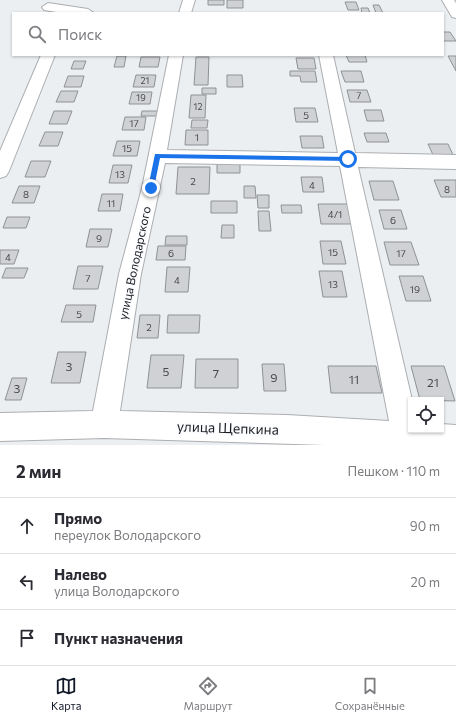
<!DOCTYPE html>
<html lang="ru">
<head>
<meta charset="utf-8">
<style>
  :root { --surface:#fff; --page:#f7f7f7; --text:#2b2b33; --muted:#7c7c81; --line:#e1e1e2; --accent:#111827 }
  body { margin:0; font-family:Commissioner,sans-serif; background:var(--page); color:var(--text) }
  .controls { position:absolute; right:12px; bottom:12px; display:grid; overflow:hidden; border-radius:0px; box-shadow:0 1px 3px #0004 }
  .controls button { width:36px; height:36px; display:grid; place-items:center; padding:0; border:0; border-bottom:1px solid var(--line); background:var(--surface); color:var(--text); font:20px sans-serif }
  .stop { position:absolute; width:12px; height:12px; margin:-9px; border:3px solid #1a73e8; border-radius:50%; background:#fff }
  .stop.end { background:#1a73e8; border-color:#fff; box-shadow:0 1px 4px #0008 }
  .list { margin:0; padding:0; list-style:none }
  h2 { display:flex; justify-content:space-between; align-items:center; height:52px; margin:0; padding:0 16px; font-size:17px }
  h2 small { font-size:13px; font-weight:400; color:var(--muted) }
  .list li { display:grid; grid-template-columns:26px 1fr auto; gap:12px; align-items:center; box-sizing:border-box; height:56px; padding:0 16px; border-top:1px solid var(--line) }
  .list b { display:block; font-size:15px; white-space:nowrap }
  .list p { margin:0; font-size:13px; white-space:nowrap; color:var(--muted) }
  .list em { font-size:13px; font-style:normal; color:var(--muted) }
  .icon { flex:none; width:22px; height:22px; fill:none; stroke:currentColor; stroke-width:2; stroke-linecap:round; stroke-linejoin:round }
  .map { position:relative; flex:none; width:456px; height:445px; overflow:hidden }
  .search { position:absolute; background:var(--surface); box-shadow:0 1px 3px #0004; left:12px; right:12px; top:12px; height:44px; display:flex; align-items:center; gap:10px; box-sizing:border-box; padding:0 14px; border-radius:0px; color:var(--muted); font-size:15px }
  .sheet { height:220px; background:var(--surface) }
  nav { display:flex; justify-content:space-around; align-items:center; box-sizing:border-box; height:56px; border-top:1px solid var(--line); background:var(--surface); font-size:11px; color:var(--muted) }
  nav a { display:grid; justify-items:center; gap:2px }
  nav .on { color:var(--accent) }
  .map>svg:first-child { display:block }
  .building { fill:#cfd1d4; stroke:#8f9295 }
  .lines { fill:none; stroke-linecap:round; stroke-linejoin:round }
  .minor-casing { stroke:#acaeb1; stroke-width:2 }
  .minor { fill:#fff; fill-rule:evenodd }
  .route { fill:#1a73e8 }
  .labels { text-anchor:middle; stroke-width:3.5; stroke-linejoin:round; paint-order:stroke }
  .far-number-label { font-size:9px; fill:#494a4c }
  .number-label { font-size:10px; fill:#494a4c }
  .street-label { font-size:12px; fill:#1c1d1e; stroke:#fafcff }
  .near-number-label { font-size:12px; fill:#494a4c }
  .near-street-label { font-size:14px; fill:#1c1d1e; stroke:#fafcff }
</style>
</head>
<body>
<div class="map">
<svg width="456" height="445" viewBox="0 0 456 445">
  <rect width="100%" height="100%" fill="#eceff2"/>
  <path class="building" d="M208,0h16v5h-16z
    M227,0h16v8h-16z
    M345,2h11l3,8h-11z
    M373,5h6l4,8h-7z
    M361,8h7l2,5h-8z
    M443,32h7l6,9h-13z
    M346,55h19l2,7h-18z
    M117,56h9l-2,11h-10z
    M448,56h8v15z
    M141,57h19l-2,10h-19z
    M196,57h13l-1,28h-14z
    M296,58h18l2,11h-18z
    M74,61h12l-3,8h-12z
    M290,71h25l2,11h-16l-1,-6h-10z
    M341,71h20l3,11h-19z
    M136,75h20l-2,12h-21z
    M227,75h15l1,12h-16z
    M68,76h16l-3,11h-17z
    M202,88h14v6h-14z
    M347,90h20l4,12h-21z
    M61,91h17l-4,11h-18z
    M132,92h20l-2,12h-21z
    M191,95h15l-1,23h-16z
    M294,108h21l3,14h-22z
    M364,110h17l3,11h-17z
    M54,111h18l-5,13h-18z
    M142,111h17l-1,5h-17z
    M125,117h21l-2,13h-22z
    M192,120h16l-1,8h-16z
    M186,130h22v15h-23z
    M45,132h18l-5,14h-19z
    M364,133h22l3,9h-22z
    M300,136h22l2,12h-22z
    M117,141h23l-3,15h-24z
    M428,144h20l6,13h-20z
    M31,161h20l-6,16h-20z
    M217,163h23v10h-23z
    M113,165h19l-4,18h-19z
    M178,167h32l-1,27h-33z
    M301,177h21l2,15h-21z
    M434,180h22v17h-15z
    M369,181h24l6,19h-25z
    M19,186h21l-6,17h-22z
    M244,186h11l1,12h-12z
    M102,194h21l-3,17h-22z
    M257,195h12v13h-11z
    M211,201h26v12h-26z
    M318,204h30l5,20h-32z
    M281,205h20l1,8h-20z
    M379,210h22l6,19h-23z
    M258,211h11l2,20h-12z
    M7,217h23l-4,11h-23z
    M222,225h12v13h-13z
    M90,229h22l-4,18h-22z
    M166,236h21v9h-22z
    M320,241h21l5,23h-23z
    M384,242h27l8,23h-29z
    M158,246h28l-1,14h-29z
    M0,250h19l-5,14h-14z
    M78,266h25l-5,23h-25z
    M167,267h23l-2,25h-23z
    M6,268h22l-4,10h-22z
    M319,271h23l5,26h-24z
    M399,276h24l8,25h-25z
    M66,305h30l-3,17h-32z
    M140,315h20l-2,23h-21z
    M168,315h32l-1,18h-32z
    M58,352h28l-6,31h-29z
    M151,355h33l-3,33h-34z
    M196,359h42v29h-43z
    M262,364h22l2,27h-22z
    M328,366h48l6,27h-51z
    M411,366h33l11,35 -35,-1z
    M12,378h15l-6,22h-16z"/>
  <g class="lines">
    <defs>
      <path id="minor" d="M183,0h12l-4,13h-12z
        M442,0h12l2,3v15l-4,-1z
        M48,3l40,6 6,4h-31l-19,-3 -2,-3z
        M41,55h14l-46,116 -3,5 -6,2v-27z
        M169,55h14l-16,95 171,3 -19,-98h14l22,98 101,2v14l-98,-2 54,233 -1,30h30v-6l15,1v20h-131l-221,-7 -104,3v-28l93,-2 26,-137 23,-86zM165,163l175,3 49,255 -102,-6 -167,-4 21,-137z"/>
    </defs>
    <use href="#minor" class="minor-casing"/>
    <use href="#minor" class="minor"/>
  </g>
  <path class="route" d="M155,154l193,3 3,2 -3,2 -188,-3 -6,30 -3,3 -3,-3z"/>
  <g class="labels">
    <g class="far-number-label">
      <text x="145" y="84">21</text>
      <text x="359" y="99">7</text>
      <text x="141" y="101">19</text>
      <text x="198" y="110">12</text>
    </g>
    <g class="number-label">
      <text x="306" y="119">5</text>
      <text x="134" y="127">17</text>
      <text x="197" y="141">1</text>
      <text x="127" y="152">15</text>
      <text x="120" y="178">13</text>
      <text x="193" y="185">2</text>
      <text x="312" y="189">4</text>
      <text x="447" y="193">8</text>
      <text x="26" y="198">8</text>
      <text x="111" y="207">11</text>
      <text x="335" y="218">4/1</text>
      <text x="393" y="224">6</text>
      <text x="99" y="242">9</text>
      <text x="333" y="256">15</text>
      <text x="171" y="257">6</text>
      <text x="401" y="257">17</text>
      <text x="8" y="261">4</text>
      <text x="88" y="282">7</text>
      <text x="177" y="284">4</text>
      <text x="333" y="288">13</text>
      <text x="415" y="293">19</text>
      <text x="79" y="318">5</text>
      <text x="149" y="331">2</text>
    </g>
    <g class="street-label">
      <text transform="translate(135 263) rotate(-78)" y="4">улица Володарского</text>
    </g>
    <g class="near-number-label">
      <text x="69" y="371">3</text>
      <text x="166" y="376">5</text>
      <text x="216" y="378">7</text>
      <text x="274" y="382">9</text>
      <text x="354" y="384">11</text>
      <text x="433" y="387">21</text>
      <text x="17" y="393">3</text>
    </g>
    <g class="near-street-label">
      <text transform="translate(228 428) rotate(2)" y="5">улица Щепкина</text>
    </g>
  </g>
</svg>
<div class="controls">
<button><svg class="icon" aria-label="locate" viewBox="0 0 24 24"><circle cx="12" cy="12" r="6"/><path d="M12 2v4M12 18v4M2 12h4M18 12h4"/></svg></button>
</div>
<div class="stop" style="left:348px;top:159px"></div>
<div class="stop end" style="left:151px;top:188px"></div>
<div class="search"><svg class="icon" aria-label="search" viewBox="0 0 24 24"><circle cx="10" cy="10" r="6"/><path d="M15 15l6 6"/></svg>Поиск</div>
</div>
<section class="sheet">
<h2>2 мин<small>Пешком · 110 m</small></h2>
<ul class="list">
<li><svg class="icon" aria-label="ahead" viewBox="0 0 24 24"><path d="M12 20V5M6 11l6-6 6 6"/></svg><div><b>Прямо</b><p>переулок Володарского</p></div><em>90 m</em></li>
<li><svg class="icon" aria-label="left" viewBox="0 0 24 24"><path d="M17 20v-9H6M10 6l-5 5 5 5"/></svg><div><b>Налево</b><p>улица Володарского</p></div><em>20 m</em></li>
<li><svg class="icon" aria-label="arrive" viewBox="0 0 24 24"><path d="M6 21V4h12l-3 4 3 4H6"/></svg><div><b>Пункт назначения</b></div></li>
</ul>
</section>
<nav>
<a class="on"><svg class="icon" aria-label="map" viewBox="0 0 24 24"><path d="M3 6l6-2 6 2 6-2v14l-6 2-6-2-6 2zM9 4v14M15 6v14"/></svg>Карта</a>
<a><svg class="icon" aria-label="directions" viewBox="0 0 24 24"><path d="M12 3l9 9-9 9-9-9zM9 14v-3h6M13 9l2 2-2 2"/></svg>Маршрут</a>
<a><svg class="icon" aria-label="saved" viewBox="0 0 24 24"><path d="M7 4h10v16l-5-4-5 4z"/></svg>Сохранённые</a>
</nav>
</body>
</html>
